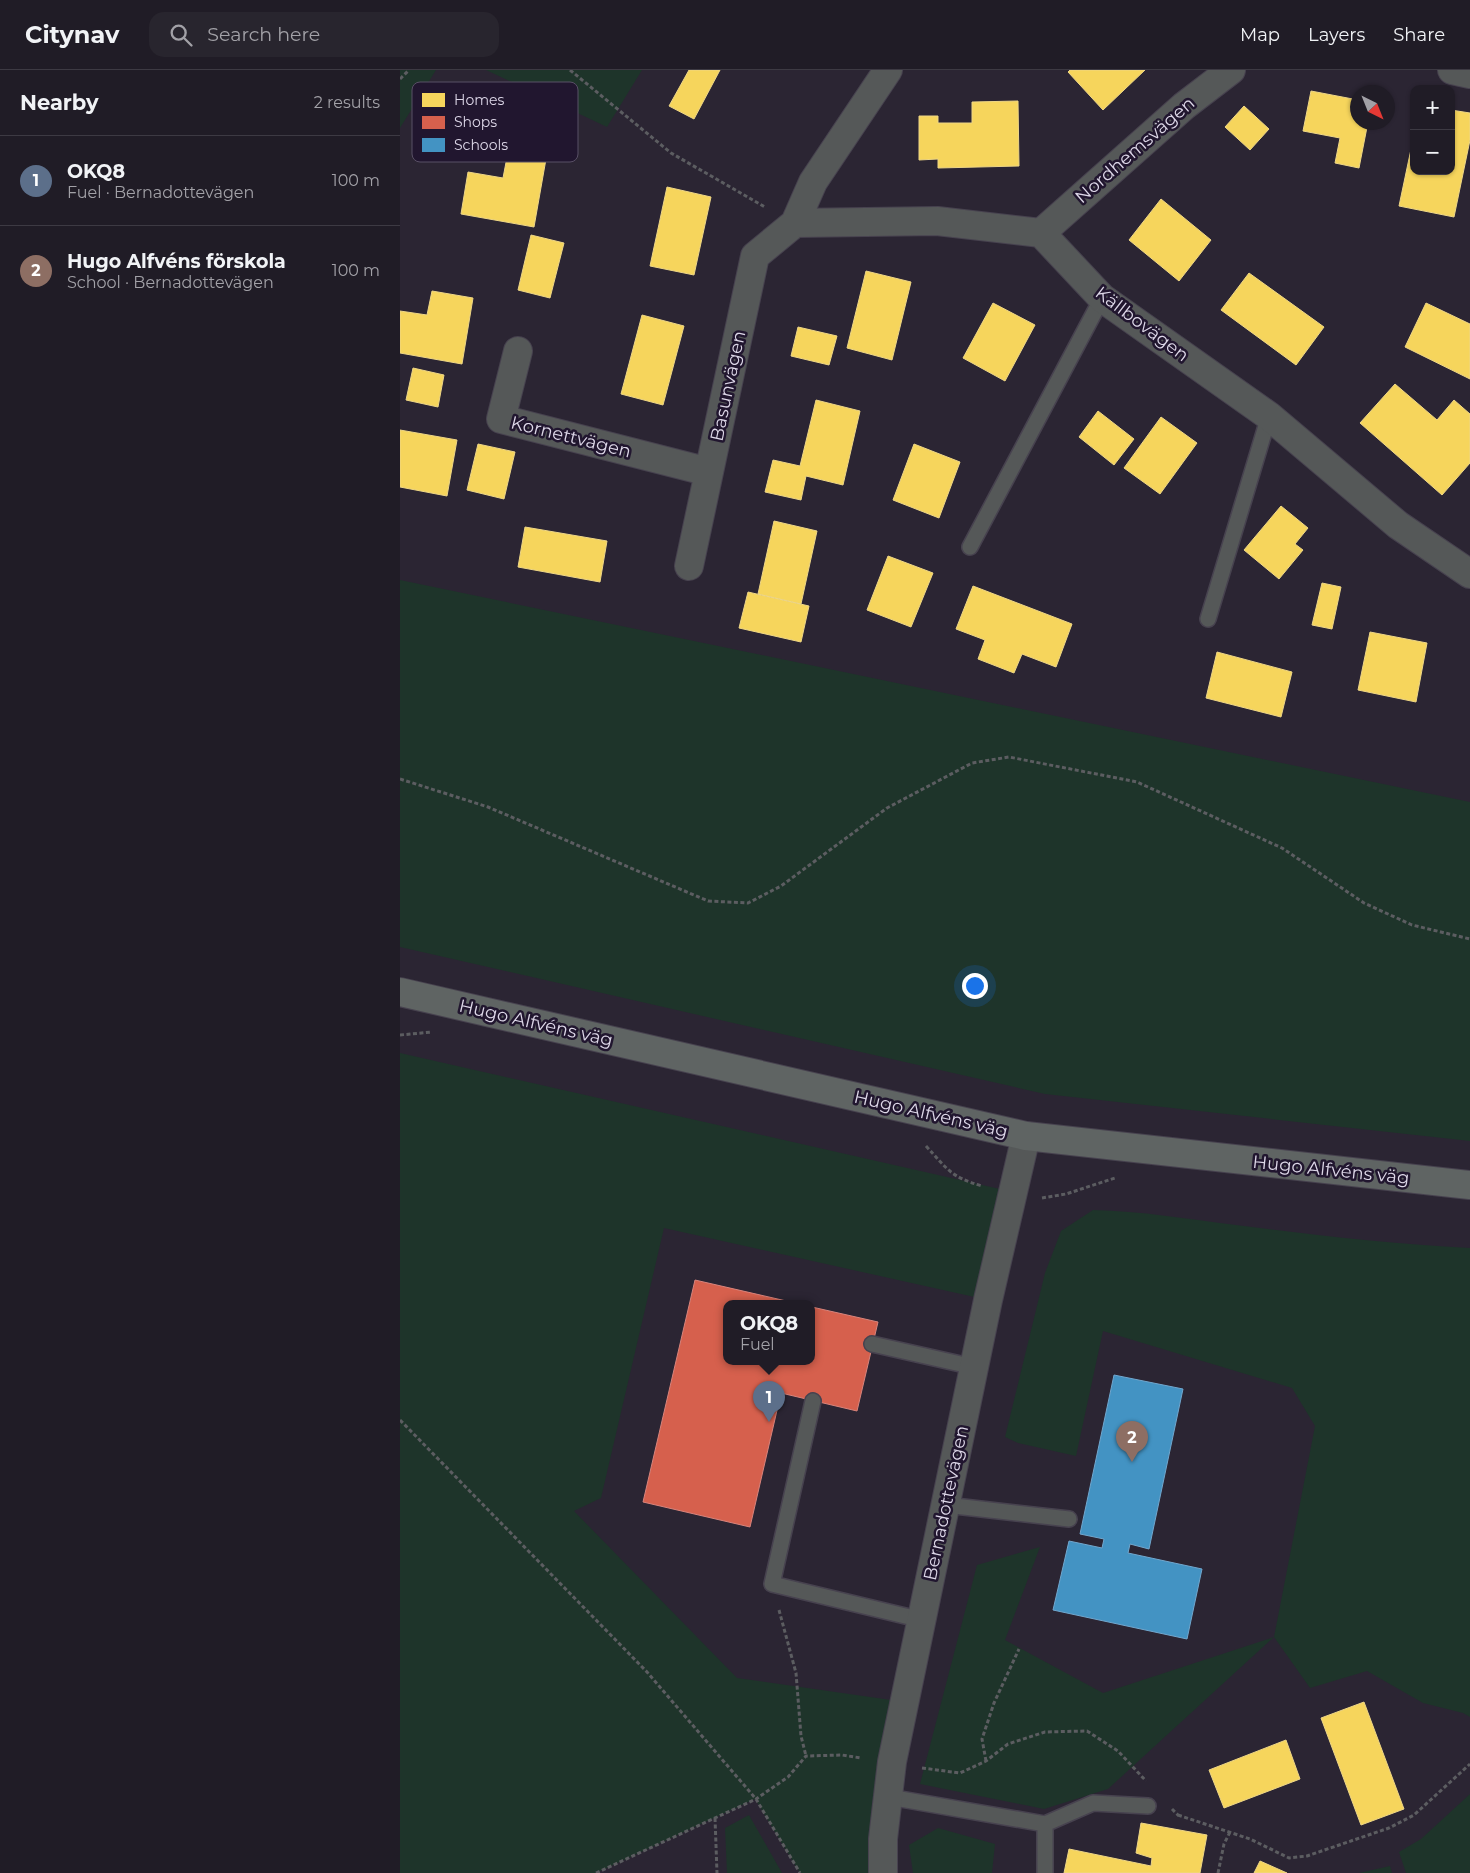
<!DOCTYPE html>
<html lang="en">
<head>
<meta charset="utf-8">
<style>
  :root { --surface:#201c26; --page:#28252e; --text:#f1f3f6; --muted:#a2a1a7; --line:#3d3a43; --accent:#ea580c }
  body { margin:0; font-family:Montserrat,sans-serif; background:var(--page); color:var(--text) }
  .controls { position:absolute; right:15px; top:15px; display:grid; overflow:hidden; border-radius:10px; box-shadow:0 1px 4px #0004 }
  .controls button { width:45px; height:45px; display:grid; place-items:center; padding:0; border:0; border-bottom:1px solid var(--line); background:var(--surface); color:var(--text); font:25px sans-serif }
  .compass { position:absolute; left:950px; top:15px; width:45px; height:45px; border-radius:50%; background:var(--surface); box-shadow:0 1px 4px #0004; rotate:137deg }
  .you { position:absolute; left:574px; top:915px; width:18px; height:18px; margin:-12px; border:4px solid #fff; border-radius:50%; background:#1a73e8; box-shadow:0 0 0 8px #1a73e833 }
  .badge { display:grid; place-items:center; width:32px; height:32px; border-radius:50%; background:var(--accent); color:#fff; font-size:16px; font-weight:700 }
  .pin { position:absolute; translate:-50% -41px; filter:drop-shadow(0 1px 2px #0008) }
  .pin::after { content:''; position:absolute; top:26px; width:18px; height:15px; background:inherit; clip-path:polygon(0 0,100% 0,50% 100%) }
  .popup { position:absolute; left:323px; top:1230px; width:92px; height:65px; box-sizing:border-box; display:grid; place-content:center; border-radius:10px; background:var(--surface); filter:drop-shadow(0 1px 4px #0005); font-size:16px; white-space:nowrap; color:var(--muted) }
  .popup b { font-size:19px; color:var(--text) }
  .popup::after { content:''; position:absolute; left:50%; top:100%; margin-left:-10px; border:10px solid transparent; border-top-color:var(--surface) }
  .list { margin:0; padding:0; list-style:none }
  h2 { display:flex; justify-content:space-between; align-items:center; height:65px; margin:0; padding:0 20px; font-size:21px }
  h2 small { font-size:16px; font-weight:400; color:var(--muted) }
  .list li { display:grid; grid-template-columns:32px 1fr auto; gap:15px; align-items:center; box-sizing:border-box; height:90px; padding:0 20px; border-top:1px solid var(--line) }
  .list b { display:block; font-size:19px; white-space:nowrap }
  .list p { margin:0; font-size:16px; white-space:nowrap; color:var(--muted) }
  .list em { font-size:16px; font-style:normal; color:var(--muted) }
  .icon { flex:none; width:28px; height:28px; fill:none; stroke:currentColor; stroke-width:2; stroke-linecap:round; stroke-linejoin:round }
  .map { position:relative; flex:none; width:1070px; height:1803px; overflow:hidden }
  header { display:flex; align-items:center; gap:30px; box-sizing:border-box; height:70px; padding:0 25px; background:var(--surface); border-bottom:1px solid var(--line) }
  header strong { font-size:24px }
  nav { display:flex; gap:28px; margin-inline-start:auto; font-size:18px }
  .search { width:350px; height:45px; background:var(--page); display:flex; align-items:center; gap:12px; box-sizing:border-box; padding:0 18px; border-radius:15px; color:var(--muted); font-size:19px }
  main { display:flex }
  aside { flex:1; background:var(--surface) }
  .map>svg:first-child { display:block }
  .green { fill:#1e342a }
  .homes { fill:#f6d55c; stroke:#eed686 }
  .shops { fill:#d6604d; stroke:#d8847c }
  .schools { fill:#4393c3; stroke:#71a7ce }
  .lines { fill:none; stroke-linecap:round; stroke-linejoin:round }
  .lane-casing { stroke:#47424f; stroke-width:18 }
  .street-casing { stroke:#47424f; stroke-width:30 }
  .secondary-casing { stroke:#47424f; stroke-width:30 }
  .path { stroke:#5c5d61; stroke-width:3; stroke-dasharray:4 2.5; stroke-linecap:butt }
  .lane { stroke:#555858; stroke-width:15 }
  .street { stroke:#555858; stroke-width:28 }
  .secondary { stroke:#5f6463; stroke-width:28 }
  .labels { text-anchor:middle; stroke-width:5; stroke-linejoin:round; paint-order:stroke }
  .street-label { font-size:18px; fill:#ddd7e8; stroke:#21162f }
  .key { fill:#21162f; stroke:#595066; stroke-width:1 }
  .key-label { font-size:14px; fill:#ddd7e8 }
</style>
</head>
<body>
<header>
<strong>Citynav</strong>
<div class="search"><svg class="icon" aria-label="search" viewBox="0 0 24 24"><circle cx="10" cy="10" r="6"/><path d="M15 15l6 6"/></svg>Search here</div>
<nav><a>Map</a><a>Layers</a><a>Share</a></nav>
</header>
<main>
<aside>
<h2>Nearby<small>2 results</small></h2>
<ul class="list">
<li><span class="badge" style="background:#5c6f8a">1</span><div><b>OKQ8</b><p>Fuel · Bernadottevägen</p></div><em>100 m</em></li>
<li><span class="badge" style="background:#8d6e63">2</span><div><b>Hugo Alfvéns förskola</b><p>School · Bernadottevägen</p></div><em>100 m</em></li>
</ul>
</aside>
<div class="map">
<svg width="1070" height="1803" viewBox="0 0 1070 1803">
  <rect width="100%" height="100%" fill="#2b2533"/>
  <path class="green" d="M0,0h36l-36,58z
    M86,0h156l-35,57z
    M0,510l1070,222v339l-425,-47 -645,-147z
    M0,983l613,139 -25,108 -324,-72 -63,270 -27,13 163,167 168,24 -22,171h-83l-45,-74 -159,74h-196z
    M693,1140c48,1 95,9 143,15 78,10 156,19 234,23v469l-7,-4 -40,-10 -56,-32 -57,17 -36,-51 -166,152 -64,20 -124,-25 57,-219 63,-18 -35,93 98,53 171,-56 41,-211 -23,-38 -189,-57 -27,125 -58,-13 -13,-6 40,-164 16,-42z
    M1070,1724v79h-64l-7,-21 22,-13z
    M349,1745l33,58h-55l-2,-45z
    M538,1758l57,16 -3,29h-79l-4,-28z
    M990,1796l2,7h-33z"/>
  <path class="homes" d="M289,0h31l-26,49 -25,-13z
    M670,0h75l-42,40 -35,-38z
    M911,21l47,9v22h10l-9,46 -24,-5 5,-25 -37,-7z
    M618,31l1,65 -81,2v-9l-19,1v-44h19v7h34v-21z
    M844,36l25,23 -19,21 -25,-23z
    M1051,40l19,3v27l-16,77 -55,-11 15,-71v36h37z
    M108,82l38,7 -12,68 -73,-13 7,-42 35,6z
    M267,117l44,10 -17,78 -44,-9z
    M761,129l50,41 -32,41 -50,-41z
    M131,165l33,8 -14,55 -32,-8z
    M466,201l45,11 -19,78 -45,-12z
    M849,203l75,54 -28,38 -75,-55z
    M32,221l41,7 -11,66 -62,-11v-42l27,4z
    M593,233l42,22 -30,56 -42,-23z
    M1026,233l44,21v55l-65,-32z
    M242,245l42,11 -21,79 -42,-11z
    M398,257l39,9 -8,29 -38,-9z
    M13,298l31,7 -6,32 -32,-7z
    M995,314l42,36 17,-20 16,14v49l-28,32 -82,-72z
    M416,330l44,11 -17,74 -37,-9 -5,24 -36,-8 8,-32 27,6z
    M698,341l36,28 -20,26 -35,-28z
    M761,347l36,26 -37,51 -36,-26z
    M0,360l57,10 -10,56 -47,-9z
    M78,374l37,8 -11,47 -37,-9z
    M514,374l46,18 -21,56 -46,-18z
    M881,436l27,22 -13,16 8,6 -24,29 -35,-29z
    M374,451l43,10 -16,73 -43,-10z
    M125,457l82,14 -7,41 -82,-15z
    M488,486l45,17 -22,54 -44,-17z
    M922,513l19,4 -9,42 -20,-4z
    M573,516l99,38 -16,43 -34,-13 -8,19 -36,-14 7,-19 -29,-11z
    M348,522l61,14 -8,36 -62,-14z
    M970,562l57,11 -11,59 -58,-12z
    M817,582l75,20 -11,45 -75,-19z
    M964,1632l40,107 -43,16 -40,-107z
    M886,1670l14,39 -76,29 -15,-38z
    M741,1753l66,12 -7,38h-136l5,-24 82,17 1,-8 -16,-5z
    M860,1791l27,12h-33z"/>
  <path class="shops" d="M295,1210l100,23h-69v58h86v-54l66,15 -21,89 -76,-18 -31,134 -107,-25z"/>
  <path class="schools" d="M714,1305l69,14 -34,160 -19,-5 -2,9 74,16 -15,70 -134,-29 16,-69 33,7 2,-9 -24,-5z"/>
  <g class="lines">
    <defs>
      <path id="lane" d="M570,477l132,-249
        M808,549l61,-203
        M472,1274l102,23
        M413,1331l-41,183 150,36
        M546,1435l123,14
        M489,1727l156,27 48,-21 55,3
        M645,1754v49"/>
      <path id="street" d="M488,0l-75,112 -18,41 142,-2 104,12 61,65 167,118 129,109 72,49
        M1052,0l18,4
        M641,163l143,-127 47,-36
        M118,281l-17,68 208,53
        M289,496l66,-310 40,-33
        M483,1803v-34l9,-77 96,-462 38,-164"/>
      <path id="secondary" d="M0,922l626,144 444,49"/>
    </defs>
    <use href="#lane" class="lane-casing"/>
    <use href="#street" class="street-casing"/>
    <use href="#secondary" class="secondary-casing"/>
    <path class="path" d="M170,0l101,83 94,54
      M0,9l9,-9
      M0,709l88,28 220,94 40,2 33,-17 106,-78 85,-45 37,-6 128,25 145,66 82,55 48,22 58,14
      M0,965l32,-3
      M526,1076c22,24 25,31 56,40
      M642,1128l24,-4 49,-16
      M0,1350l247,252 109,127 44,74
      M379,1540l17,63 5,63 5,20
      M586,1691l-4,-22 12,-36 25,-54
      M522,1698l38,5 26,-12 22,-17 37,-12 42,-1 31,20 28,30
      M772,1739l7,7
      M778,1745l72,24 39,19 18,-2 82,-28 25,-13 56,-51
      M315,1748l2,55
      M196,1803l160,-74 32,-22 18,-21 36,-1 19,3
      M818,1803l6,-29 6,-12"/>
    <use href="#lane" class="lane"/>
    <use href="#street" class="street"/>
    <use href="#secondary" class="secondary"/>
  </g>
  <g class="labels">
    <g class="street-label">
      <text transform="translate(735 80) rotate(-41)" y="6">Nordhemsvägen</text>
      <text transform="translate(742 254) rotate(37)" y="6">Källbovägen</text>
      <text transform="translate(328 316) rotate(-78)" y="6">Basunvägen</text>
      <text transform="translate(171 367) rotate(14)" y="6">Kornettvägen</text>
      <text transform="translate(136 953) rotate(13)" y="6">Hugo Alfvéns väg</text>
      <text transform="translate(531 1044) rotate(13)" y="6">Hugo Alfvéns väg</text>
      <text transform="translate(931 1100) rotate(6)" y="6">Hugo Alfvéns väg</text>
      <text transform="translate(546 1433) rotate(-78)" y="6">Bernadottevägen</text>
    </g>
  </g>
  <rect x="12" y="12" width="166" height="80" rx="8" class="key"/>
  <rect x="22" y="23" width="23" height="14" fill="#f6d55c"/>
  <rect x="22" y="46" width="23" height="13" fill="#d6604d"/>
  <rect x="22" y="68" width="23" height="14" fill="#4393c3"/>
  <g class="key-label">
    <text x="54" y="35">Homes</text>
    <text x="54" y="57">Shops</text>
    <text x="54" y="80">Schools</text>
  </g>
</svg>
<div class="controls">
<button>+</button>
<button>−</button>
</div>
<svg class="compass" viewBox="-18 -18 36 36"><path d="M0-13l5 13h-10z" fill="#e53935"/><path d="M0 13l5-13h-10z" fill="#a2a1a7"/></svg>
<div class="you"></div>
<div class="pin badge" style="left:369px;top:1352px;background:#5c6f8a">1</div>
<div class="popup"><b>OKQ8</b>Fuel</div>
<div class="pin badge" style="left:732px;top:1392px;background:#8d6e63">2</div>
</div>
</main>
</body>
</html>
